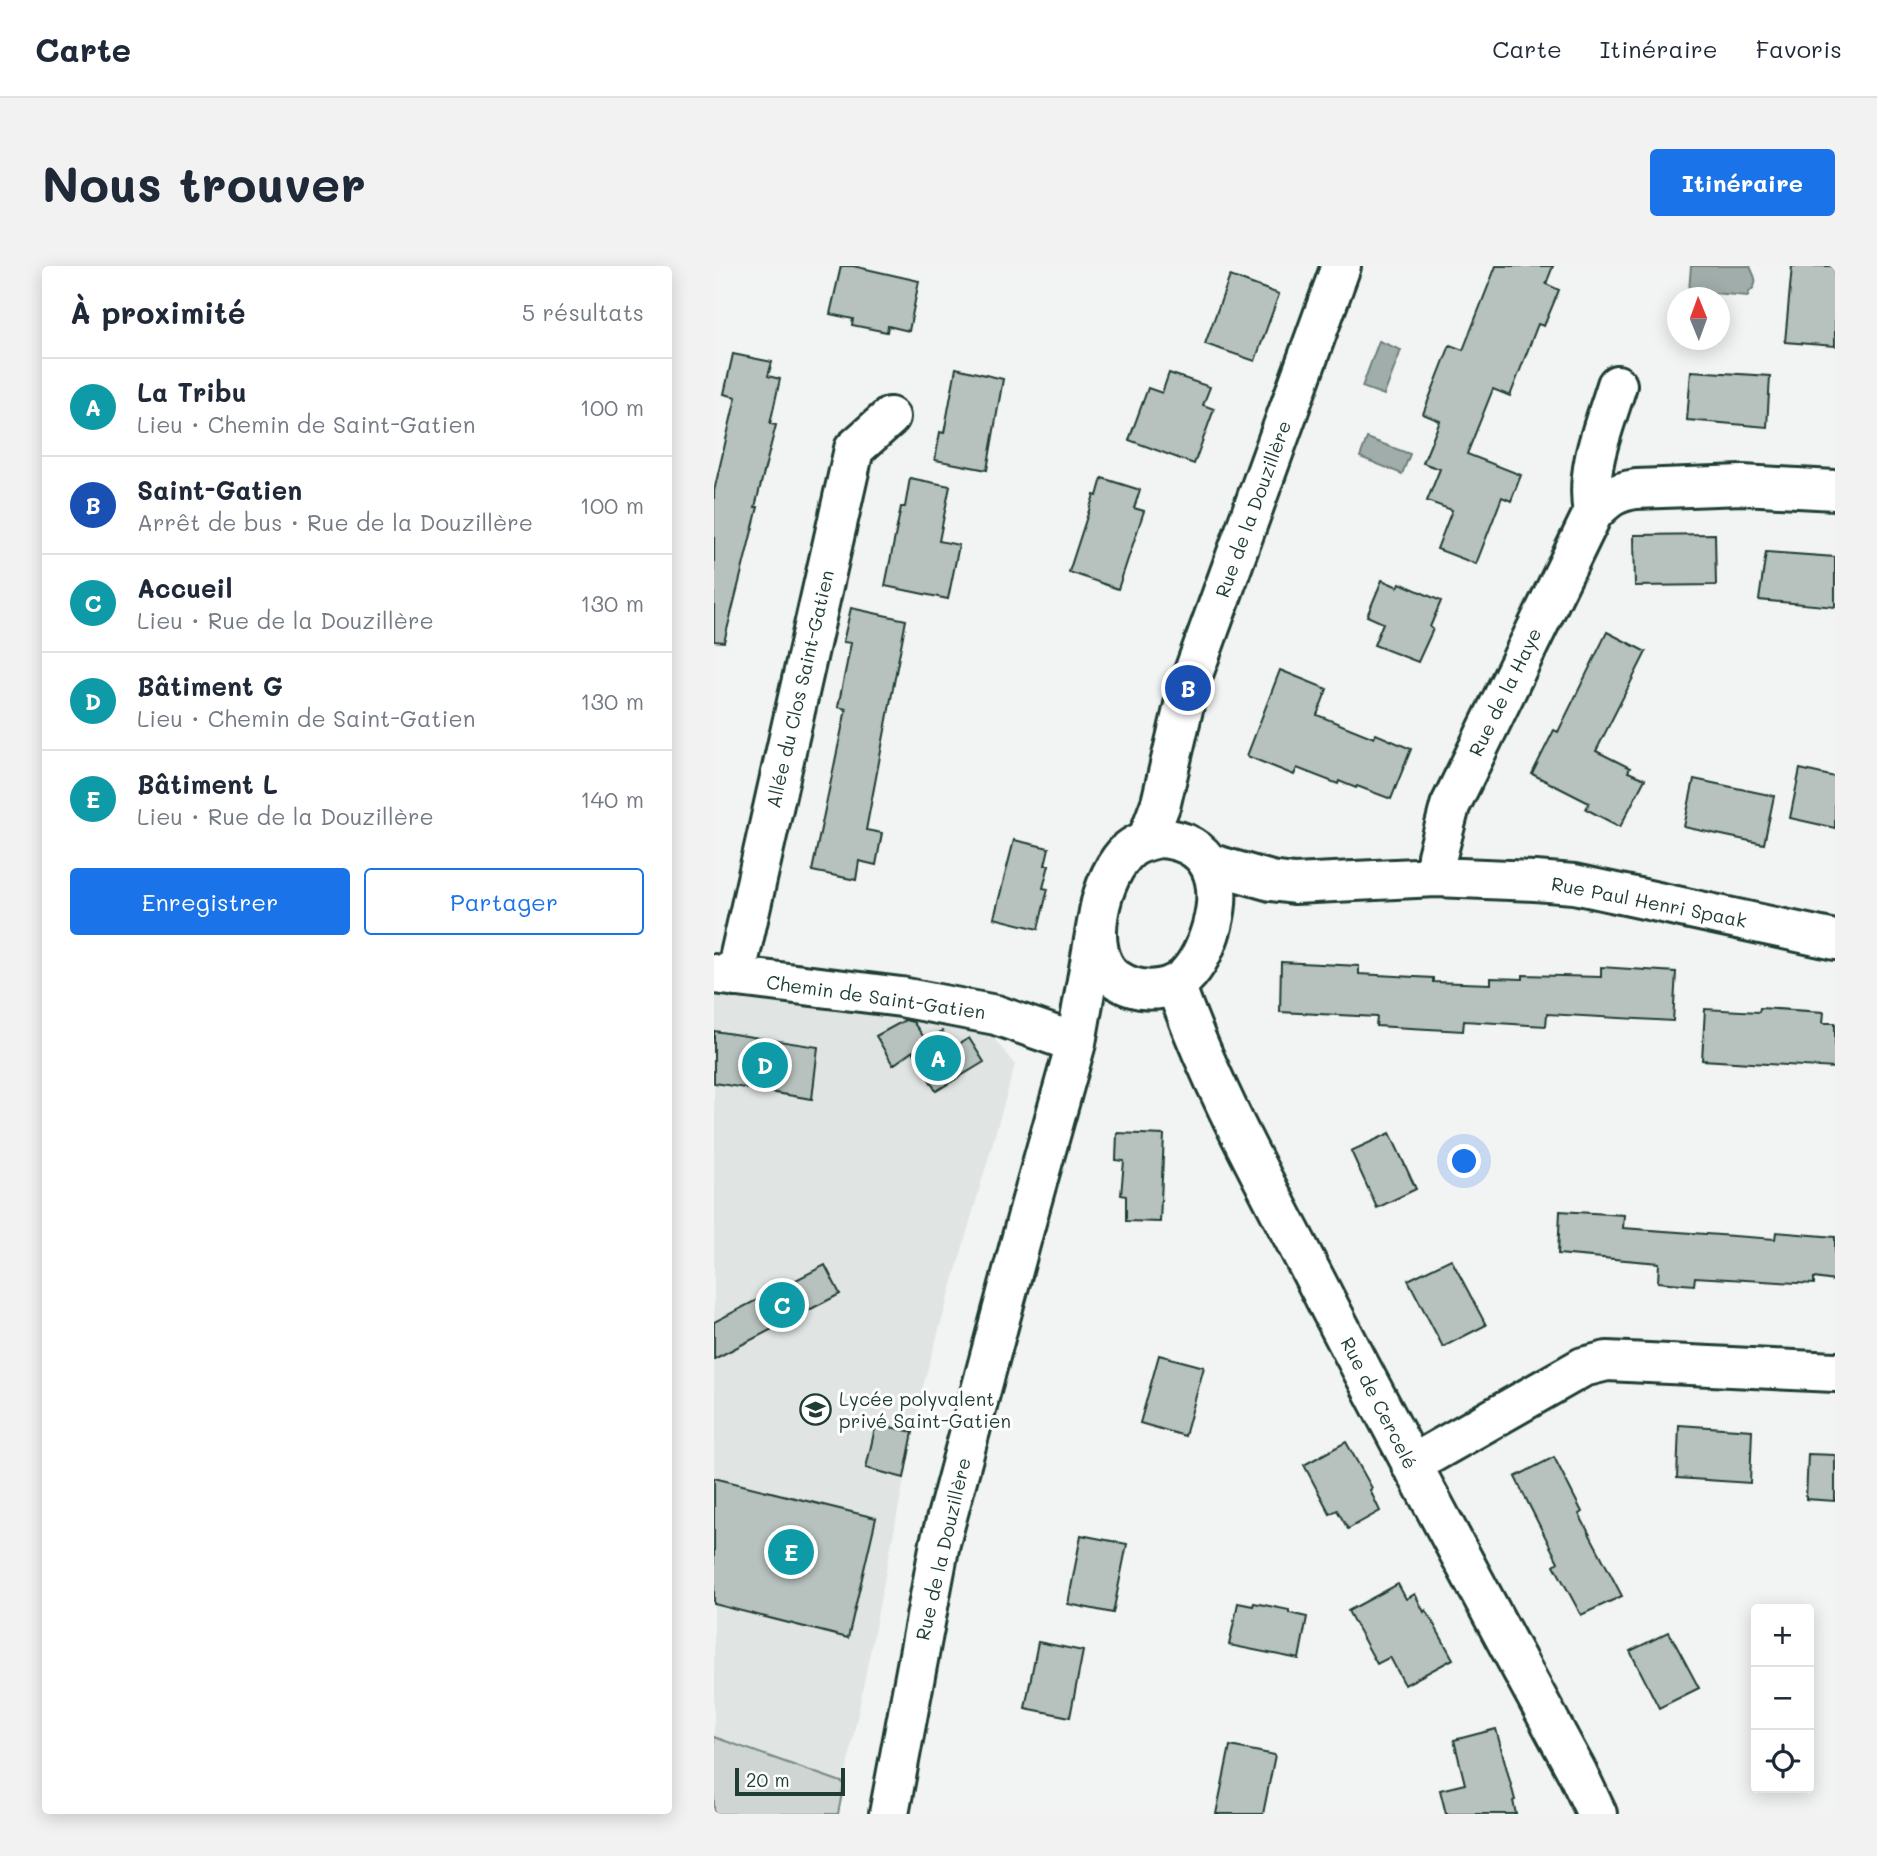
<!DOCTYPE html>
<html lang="fr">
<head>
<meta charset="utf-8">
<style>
  :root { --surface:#fff; --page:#f2f2f3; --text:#1f2937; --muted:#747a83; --line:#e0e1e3; --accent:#1a73e8 }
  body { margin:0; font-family:Mali,sans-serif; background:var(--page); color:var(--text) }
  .controls { position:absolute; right:21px; bottom:21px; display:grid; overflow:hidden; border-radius:7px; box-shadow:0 4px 18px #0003 }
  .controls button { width:63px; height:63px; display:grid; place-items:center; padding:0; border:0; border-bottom:2px solid var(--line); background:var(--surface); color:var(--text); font:35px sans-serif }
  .compass { position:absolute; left:953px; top:21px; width:63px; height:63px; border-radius:50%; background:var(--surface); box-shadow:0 4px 18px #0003; rotate:359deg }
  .scale { position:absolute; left:21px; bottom:18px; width:110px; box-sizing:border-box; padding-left:7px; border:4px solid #1f3d34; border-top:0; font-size:19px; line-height:24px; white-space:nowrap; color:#1f3d34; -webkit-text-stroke:5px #fff; paint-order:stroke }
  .you { position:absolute; left:751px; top:896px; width:24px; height:24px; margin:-18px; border:5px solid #fff; border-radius:50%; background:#1a73e8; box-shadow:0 0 0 10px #1a73e833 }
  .badge { display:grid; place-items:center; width:46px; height:46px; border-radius:50%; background:var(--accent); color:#fff; font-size:23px; font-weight:700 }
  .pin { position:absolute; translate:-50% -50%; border:4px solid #fff; box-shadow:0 2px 7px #0006 }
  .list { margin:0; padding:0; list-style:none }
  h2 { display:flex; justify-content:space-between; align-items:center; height:91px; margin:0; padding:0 28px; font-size:30px }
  h2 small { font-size:23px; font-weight:400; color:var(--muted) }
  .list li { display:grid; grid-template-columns:46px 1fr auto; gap:21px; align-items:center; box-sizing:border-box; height:98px; padding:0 28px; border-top:2px solid var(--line) }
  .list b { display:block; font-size:26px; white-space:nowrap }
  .list p { margin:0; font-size:23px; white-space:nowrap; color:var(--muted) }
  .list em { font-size:23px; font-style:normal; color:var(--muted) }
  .actions { display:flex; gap:14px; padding:21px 28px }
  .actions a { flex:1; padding:16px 0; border:2px solid var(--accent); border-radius:7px; text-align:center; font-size:24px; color:var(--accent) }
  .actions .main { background:var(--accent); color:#fff }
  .icon { flex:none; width:38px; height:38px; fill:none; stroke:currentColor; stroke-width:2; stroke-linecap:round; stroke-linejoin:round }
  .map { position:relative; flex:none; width:1121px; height:1548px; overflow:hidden; border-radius:7px }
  header { display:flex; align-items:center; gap:42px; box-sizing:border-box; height:98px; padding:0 35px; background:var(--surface); border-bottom:2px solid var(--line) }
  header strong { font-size:33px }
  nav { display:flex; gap:38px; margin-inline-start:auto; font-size:24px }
  .intro { display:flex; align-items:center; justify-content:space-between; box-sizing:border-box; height:168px; padding:0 42px }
  h1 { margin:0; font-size:49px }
  .button { padding:18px 32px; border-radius:7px; background:var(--accent); color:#fff; font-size:24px; font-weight:700 }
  main { display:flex; gap:42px; padding:0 42px }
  aside { flex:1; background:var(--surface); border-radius:7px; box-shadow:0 4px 18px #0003 }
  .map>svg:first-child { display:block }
  .built { fill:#e0e4e3 }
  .green { fill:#ced5d3; stroke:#768984; stroke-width:2 }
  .water { fill:#a1adaa; stroke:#6d807b; stroke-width:2 }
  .building { fill:#b7c1bd; stroke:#1f3d34; stroke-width:2 }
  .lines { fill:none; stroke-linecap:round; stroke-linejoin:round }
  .minor-casing { stroke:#1f3d34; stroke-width:44 }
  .minor { stroke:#fff; stroke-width:38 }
  .labels { text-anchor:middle; stroke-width:6; stroke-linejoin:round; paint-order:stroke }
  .street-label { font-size:19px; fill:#1f3d34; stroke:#fff }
  .poi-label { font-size:19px; fill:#1f3d34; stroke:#fff; text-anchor:start }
</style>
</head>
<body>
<header>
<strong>Carte</strong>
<nav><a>Carte</a><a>Itinéraire</a><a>Favoris</a></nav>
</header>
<div class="intro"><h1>Nous trouver</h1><a class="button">Itinéraire</a></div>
<main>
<aside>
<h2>À proximité<small>5 résultats</small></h2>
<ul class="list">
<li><span class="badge" style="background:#0f9aa8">A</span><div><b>La Tribu</b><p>Lieu · Chemin de Saint-Gatien</p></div><em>100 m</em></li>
<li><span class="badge" style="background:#1a4fb4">B</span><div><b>Saint-Gatien</b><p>Arrêt de bus · Rue de la Douzillère</p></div><em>100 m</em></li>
<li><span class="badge" style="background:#0f9aa8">C</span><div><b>Accueil</b><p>Lieu · Rue de la Douzillère</p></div><em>130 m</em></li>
<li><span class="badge" style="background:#0f9aa8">D</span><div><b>Bâtiment G</b><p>Lieu · Chemin de Saint-Gatien</p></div><em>130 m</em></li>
<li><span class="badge" style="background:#0f9aa8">E</span><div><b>Bâtiment L</b><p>Lieu · Rue de la Douzillère</p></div><em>140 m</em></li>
</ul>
<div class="actions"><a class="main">Enregistrer</a><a>Partager</a></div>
</aside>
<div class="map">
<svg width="1121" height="1548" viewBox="0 0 1121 1548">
  <rect width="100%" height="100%" fill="#f2f3f3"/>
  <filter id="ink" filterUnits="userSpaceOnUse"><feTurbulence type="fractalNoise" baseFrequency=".0143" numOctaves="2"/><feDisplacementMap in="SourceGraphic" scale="14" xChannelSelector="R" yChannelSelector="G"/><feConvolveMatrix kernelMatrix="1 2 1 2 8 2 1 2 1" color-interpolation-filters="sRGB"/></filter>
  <g filter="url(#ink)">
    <path class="built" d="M0,721l269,38 32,40 -93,324 -84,425h-124z"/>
    <path class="green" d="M0,1471l130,46 -6,31h-124z"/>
    <path class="water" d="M977,0h59c2,7 9,14 3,22 -6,7 -2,-1 -5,8l-59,-5z
      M665,75l22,9 -17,45 -22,-8z
      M653,172l43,16 -8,20 -42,-17z"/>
    <path class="building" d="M127,0h12l66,15 -10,50 -21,-5 -1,6 -35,-7 1,-6 -23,-5z
      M782,0h57l-7,18 13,6 -15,36 -6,-2 -28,72 -17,-7 -26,65 54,21 -10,26 -9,-4 -26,67 -39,-15 15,-39 -25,-9 13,-32 -17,-6 17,-42 -17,-7 27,-69 13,5z
      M1078,0h43v80l-50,-4z
      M516,10l49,18 -24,67 -50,-17z
      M19,88l39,8 -4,14 12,3 -10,45 6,1 -21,82h3l-34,135 -10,-1v-150l22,-94 -12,-3z
      M242,102l47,11 -16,91 -52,-10 5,-28 4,1z
      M977,105l79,5 -3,51 -80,-7z
      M455,107l41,14 -7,18 11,4 -20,55 -65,-24 19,-52 14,5z
      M196,212l40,8 -11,55 20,4 -11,54 -63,-13 16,-79h4z
      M388,212l38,12 -6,18 10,3 -26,78 -49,-17 25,-77 3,1z
      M1001,268l1,51 -81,1 -1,-51z
      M1052,286l69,5v50l-76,-7z
      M668,314l16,7 2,-4 41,18 -11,26 3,2 -15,33 -44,-17 9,-22 -16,-7z
      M137,342l55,12 -40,210 16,3 -6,32 -17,-4 -3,19 -44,-9 34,-162 -8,-2 13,-64 -8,-1z
      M893,366l39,20 -50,99 34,17 -2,4 17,7 -25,48 -34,-18 3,-6 -57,-29 22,-44 4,2z
      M566,404l47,19 -10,26 57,23 2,-4 35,15 -20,50 -34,-13 -1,2 -17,-7 -1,3 -41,-16 -3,7 -47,-19z
      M1086,503l35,8v51l-45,-10z
      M980,513l80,17 -10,48 -80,-17z
      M300,574l35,8 -4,17h4l-6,23 5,1 -10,40 -44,-11z
      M567,696l78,4v8l74,4v4l58,2v-6l32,1v-4l78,2v-10l75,5 -3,49 -126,-7 -1,12 -82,-5 -1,10 -87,-5 1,-9 -97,-5z
      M1046,742l64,4 -1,11h12v45l-133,-8 3,-51 54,3z
      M191,754l8,2 13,18 16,-9 10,17 17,-10 15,24 -48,29 -23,-40 -20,14 -17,-29z
      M0,765l104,16 -6,52 -98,-16z
      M403,867l47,2 -4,87 -34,-1v-25l-5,-1 3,-34 -8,-1z
      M676,867l26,56 -39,19 -26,-57z
      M846,945l64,4 -1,13 152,11 1,-7 59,5v44l-21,-3v6l-119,-7 -1,8 -36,-3 1,-19 -101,-9z
      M737,993l35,66 -43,22 -35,-67z
      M111,999l15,29 -126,65v-37z
      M445,1089l45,12 -19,69 -45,-13z
      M162,1158l37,8 -9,46 -38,-10z
      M965,1159l73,5 -2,53 -73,-5z
      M632,1176l26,46 -2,2 10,21 -32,18 -11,-19 -7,4 -26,-49z
      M1094,1188l27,1v46l-29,-2z
      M840,1191l28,55 -3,2 43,82 -41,19 -27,-50 4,-3 -43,-85z
      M0,1212l162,40 -28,120 -134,-34z
      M367,1269l46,9 -14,69 -45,-9z
      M684,1318l8,15 9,-5 9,18 2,-2 27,49 -48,26 -15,-28 -13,7 -29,-53z
      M524,1337l15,3 1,-3 35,7v3l18,4 -8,42 -70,-14z
      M955,1366l30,56 -40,20 -29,-57z
      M324,1376l45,9 -13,66 -45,-9z
      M782,1463l19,71 -2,1 3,13h-70l-6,-24 25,-6 -11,-44z
      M516,1480l45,9 -12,59h-47z"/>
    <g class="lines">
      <defs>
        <path id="minor" d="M879,247c-8,-44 11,-86 24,-128
          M445,572c53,3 65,43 53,88 -5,18 -14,38 -27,51 -19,17 -49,16 -69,2 -36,-25 -15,-106 14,-130 9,-7 19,-9 29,-11z
          M433,574l14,-37 27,-115 153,-422
          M494,597l63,18 23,3 142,-7 99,4 39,3 261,56
          M722,611l1,-21 13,-50 143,-293c15,-15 22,-21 43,-24l106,-4 93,5
          M0,708l187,23 95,18 80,28
          M21,711l119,-528 36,-32
          M461,718c37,105 92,202 143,301 84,164 172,325 259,487l20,42
          M697,1199l172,-98 24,-6 228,11
          M175,1548l51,-271 90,-336 46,-164 22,-126"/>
      </defs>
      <use href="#minor" class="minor-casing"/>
      <use href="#minor" class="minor"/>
    </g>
  </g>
  <defs>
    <symbol id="school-ring" viewBox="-11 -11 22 22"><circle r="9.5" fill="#fff" stroke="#1f3d34" stroke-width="1.5"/><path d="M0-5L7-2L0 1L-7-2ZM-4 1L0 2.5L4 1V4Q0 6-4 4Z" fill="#1f3d34"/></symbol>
  </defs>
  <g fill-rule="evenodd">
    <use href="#school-ring" x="84" y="1126" width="35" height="35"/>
  </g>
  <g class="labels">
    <g class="street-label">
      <text transform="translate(539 243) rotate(-70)" y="7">Rue de la Douzillère</text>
      <text transform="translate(86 423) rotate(-77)" y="7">Allée du Clos Saint-Gatien</text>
      <text transform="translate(791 426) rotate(-64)" y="7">Rue de la Haye</text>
      <text transform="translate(935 636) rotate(11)" y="7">Rue Paul Henri Spaak</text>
      <text transform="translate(162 731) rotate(8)" y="7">Chemin de Saint-Gatien</text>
      <text transform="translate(665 1137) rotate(63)" y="7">Rue de Cercelé</text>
      <text transform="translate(229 1283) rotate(-77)" y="7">Rue de la Douzillère</text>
    </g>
    <g class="poi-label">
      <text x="125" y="1140">Lycée polyvalent<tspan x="125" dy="22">privé Saint-Gatien</tspan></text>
    </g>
  </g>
</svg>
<div class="controls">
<button>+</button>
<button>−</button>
<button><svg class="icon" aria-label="locate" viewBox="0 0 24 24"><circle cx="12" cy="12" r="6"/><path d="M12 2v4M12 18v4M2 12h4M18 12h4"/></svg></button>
</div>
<svg class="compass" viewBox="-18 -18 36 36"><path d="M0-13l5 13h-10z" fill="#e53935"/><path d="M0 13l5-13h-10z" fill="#747a83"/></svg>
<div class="scale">20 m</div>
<div class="you"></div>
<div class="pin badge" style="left:224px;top:792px;background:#0f9aa8">A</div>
<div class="pin badge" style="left:474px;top:422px;background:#1a4fb4">B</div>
<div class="pin badge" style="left:68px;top:1039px;background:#0f9aa8">C</div>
<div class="pin badge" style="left:51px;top:799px;background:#0f9aa8">D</div>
<div class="pin badge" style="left:77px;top:1286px;background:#0f9aa8">E</div>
</div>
</main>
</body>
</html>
